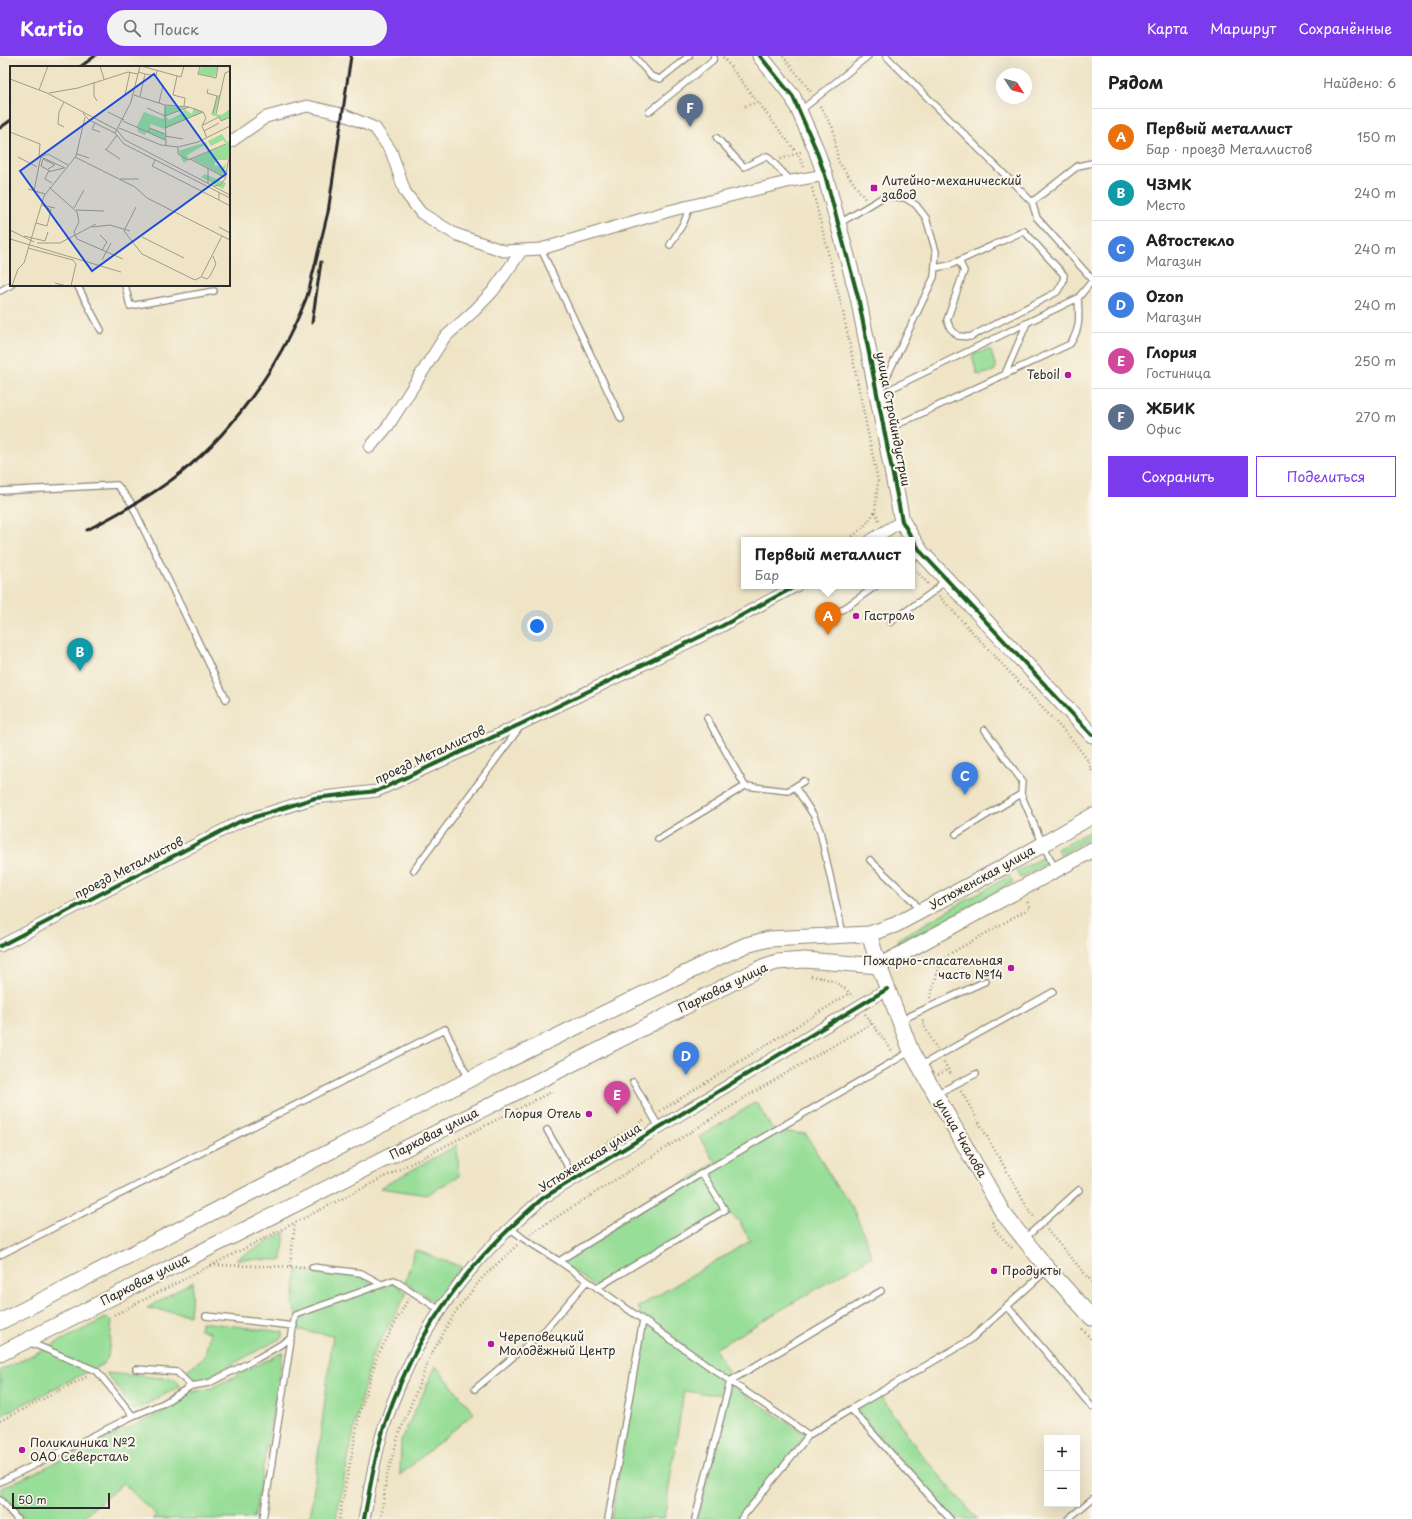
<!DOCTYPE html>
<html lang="ru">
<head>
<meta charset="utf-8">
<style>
  :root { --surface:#fff; --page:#f2f2f2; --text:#202124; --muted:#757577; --line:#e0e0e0; --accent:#7c3aed }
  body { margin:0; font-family:"Playpen Sans",sans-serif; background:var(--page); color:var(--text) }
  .controls { position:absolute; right:12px; bottom:12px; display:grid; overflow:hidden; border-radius:0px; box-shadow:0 4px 16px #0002 }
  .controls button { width:36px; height:36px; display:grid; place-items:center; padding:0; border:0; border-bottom:1px solid var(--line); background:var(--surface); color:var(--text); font:20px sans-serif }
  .compass { position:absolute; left:996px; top:12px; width:36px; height:36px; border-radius:50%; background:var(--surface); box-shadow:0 4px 16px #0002; rotate:126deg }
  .scale { position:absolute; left:12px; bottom:10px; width:98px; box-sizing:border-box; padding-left:4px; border:2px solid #2b2b2b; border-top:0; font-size:11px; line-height:14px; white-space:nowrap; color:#2b2b2b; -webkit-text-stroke:3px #fbf7ec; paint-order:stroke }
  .you { position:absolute; left:537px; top:570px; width:14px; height:14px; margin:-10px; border:3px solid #fff; border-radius:50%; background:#1a73e8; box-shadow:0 0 0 6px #1a73e833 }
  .badge { display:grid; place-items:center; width:26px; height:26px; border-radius:50%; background:var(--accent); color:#fff; font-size:13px; font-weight:700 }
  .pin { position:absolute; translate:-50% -33px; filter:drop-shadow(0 1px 2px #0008) }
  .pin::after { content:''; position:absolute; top:21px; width:14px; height:12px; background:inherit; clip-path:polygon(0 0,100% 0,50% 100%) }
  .popup { position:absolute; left:741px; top:481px; width:174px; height:52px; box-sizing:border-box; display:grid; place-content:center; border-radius:0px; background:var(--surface); filter:drop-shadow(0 1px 3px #0005); font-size:13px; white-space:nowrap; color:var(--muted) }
  .popup b { font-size:15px; color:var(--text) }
  .popup::after { content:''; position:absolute; left:50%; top:100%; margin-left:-8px; border:8px solid transparent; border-top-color:var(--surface) }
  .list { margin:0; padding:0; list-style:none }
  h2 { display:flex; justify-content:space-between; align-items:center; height:52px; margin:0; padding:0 16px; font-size:17px }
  h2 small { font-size:13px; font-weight:400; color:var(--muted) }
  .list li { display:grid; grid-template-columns:26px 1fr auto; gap:12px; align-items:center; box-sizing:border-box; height:56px; padding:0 16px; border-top:1px solid var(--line) }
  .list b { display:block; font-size:15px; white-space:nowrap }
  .list p { margin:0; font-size:13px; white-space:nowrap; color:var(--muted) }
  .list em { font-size:13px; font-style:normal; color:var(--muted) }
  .actions { display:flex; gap:8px; padding:12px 16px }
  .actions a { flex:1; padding:9px 0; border:1px solid var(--accent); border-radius:0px; text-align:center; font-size:14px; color:var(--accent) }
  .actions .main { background:var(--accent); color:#fff }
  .icon { flex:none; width:22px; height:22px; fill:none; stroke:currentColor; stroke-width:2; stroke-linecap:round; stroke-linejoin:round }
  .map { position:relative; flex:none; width:1092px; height:1463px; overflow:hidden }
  header { display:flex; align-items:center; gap:24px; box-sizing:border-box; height:56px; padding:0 20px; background:var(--accent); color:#fff }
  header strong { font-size:19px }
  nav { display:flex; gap:22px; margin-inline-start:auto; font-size:14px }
  .search { width:280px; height:36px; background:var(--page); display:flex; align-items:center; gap:10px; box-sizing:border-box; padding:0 14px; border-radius:22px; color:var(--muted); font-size:15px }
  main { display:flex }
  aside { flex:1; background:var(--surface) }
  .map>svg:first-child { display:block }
  .green { fill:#98de98; stroke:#628462 }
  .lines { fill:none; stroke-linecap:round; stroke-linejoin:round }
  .lane-casing { stroke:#8d8878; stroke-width:8 }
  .street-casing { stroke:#8d8878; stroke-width:13 }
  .secondary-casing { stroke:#8d8878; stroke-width:17 }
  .path { stroke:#8d8878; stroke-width:2.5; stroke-dasharray:1 3; stroke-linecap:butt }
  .lane { stroke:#fff; stroke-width:5.5 }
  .street { stroke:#fff; stroke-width:11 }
  .secondary { stroke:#fff; stroke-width:15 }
  .rail { stroke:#2b2b2b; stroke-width:3 }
  .cycleway-casing { stroke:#fbf7ec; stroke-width:6 }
  .cycleway { stroke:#1b5e20; stroke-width:4 }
  .poi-dot { fill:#b5179e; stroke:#fbf7ec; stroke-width:1.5 }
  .labels { text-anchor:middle; stroke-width:4; stroke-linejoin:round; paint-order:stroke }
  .poi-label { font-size:12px; fill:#2b2b2b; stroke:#fbf7ec; text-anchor:start }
  .street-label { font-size:12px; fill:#2b2b2b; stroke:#fbf7ec }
  .inset-road { fill:none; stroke:#a19a88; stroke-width:1 }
  .view { fill:#1d4ed8; fill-opacity:0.15; stroke:#1d4ed8; stroke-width:2 }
  .inset-edge { fill:none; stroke:#2b2b2b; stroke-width:2 }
</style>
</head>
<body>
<header>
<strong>Kartio</strong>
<div class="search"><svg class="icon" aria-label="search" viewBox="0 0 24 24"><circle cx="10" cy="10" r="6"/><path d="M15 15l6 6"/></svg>Поиск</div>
<nav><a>Карта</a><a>Маршрут</a><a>Сохранённые</a></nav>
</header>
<main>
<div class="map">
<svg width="1092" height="1463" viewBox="0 0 1092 1463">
  <rect width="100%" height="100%" fill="#fbf7ec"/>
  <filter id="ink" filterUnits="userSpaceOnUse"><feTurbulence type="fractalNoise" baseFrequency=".025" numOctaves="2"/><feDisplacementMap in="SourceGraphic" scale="8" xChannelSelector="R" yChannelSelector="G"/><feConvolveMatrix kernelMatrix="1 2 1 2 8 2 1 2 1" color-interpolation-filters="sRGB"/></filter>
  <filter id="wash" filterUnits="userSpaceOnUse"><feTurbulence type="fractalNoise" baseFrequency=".012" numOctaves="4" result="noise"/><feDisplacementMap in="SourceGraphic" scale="16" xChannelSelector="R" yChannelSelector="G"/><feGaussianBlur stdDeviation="0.9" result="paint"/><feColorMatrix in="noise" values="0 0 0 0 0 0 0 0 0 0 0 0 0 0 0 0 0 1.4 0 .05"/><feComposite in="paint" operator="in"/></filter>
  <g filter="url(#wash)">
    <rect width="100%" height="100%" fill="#efe4c6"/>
    <path class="green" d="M988,294l3,1 5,17 -2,3 -14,4 -3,-1 -5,-18 2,-2z
      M1092,774v7l-32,18 -3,-6z
      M1043,801l3,6 -26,15 -4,-6z
      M1009,820l4,6 -112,62 -4,-1 1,-4z
      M756,1046l14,23 6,6 30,3 30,52c18,15 27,48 36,70l-157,93 12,20 3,10 -5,15h-15l-26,-3 -20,128h-53l34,-195 -7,-17 112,-66 -11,-20 -14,-11 -128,78 -38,-27 158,-99 -5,-4 -12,-21z
      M457,1089l2,31 -32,19 -47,-7z
      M285,1176l-3,28 -46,-1z
      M415,1194l47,17 -26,36 -31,-21z
      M297,1214l62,5 22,13 13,-5 13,10 -35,63 -14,55 -22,108h-26l23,-184 -37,-5 2,-13 -5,-13z
      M193,1225l-3,34 -43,-7z
      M106,1262l6,3 -4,36 -5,7 -103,52v-45z
      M201,1266l82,10v5l-73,39 -16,3 -8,-8 19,-15 5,-24 -10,-2z
      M283,1296l-29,167h-102l4,-4 -33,-32 -42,36h-57l-24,-28v-2l167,-79 24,-18 21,-4z
      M436,1310l38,47 -74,62 1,-35z
      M106,1317l68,6 7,7 -46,24z
      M731,1329l75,50 -68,84h-41z
      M880,1339l38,55 59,69h-24l-98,-110z"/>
  </g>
  <g filter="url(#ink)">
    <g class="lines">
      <defs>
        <path id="lane" d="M634,0l17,20 9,3 29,-23
          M886,0l146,146 5,16 55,61
          M800,55l68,-55
          M649,56l64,-52 1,-4
          M717,82l27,29 23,-11 24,25
          M1032,146l46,-36 14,-3
          M840,167l45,-27 20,2 11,7 10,13 10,34 -2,25 -54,114
          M670,189l14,-23 6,-15
          M541,193l80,170
          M935,212l15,-3 74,-34 40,44 -1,7 -6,10 -87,45 -12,-1 -8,-8 -3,-8 17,-49 -5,-10
          M77,229l24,45
          M125,229l5,21 84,-15
          M0,235l11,-6
          M1005,318l22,-51
          M878,339l200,-97 14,-17
          M886,374l184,-86c11,-16 9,-27 8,-46
          M0,435l117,-6 13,16 96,198
          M912,504l9,-8
          M826,565l50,-35
          M891,566l43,-31 12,-12
          M707,662l38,68
          M985,674l37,51 -1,13
          M795,731l19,29 6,15 23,103
          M956,778l65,-40 15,35 19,40
          M658,783l87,-53 43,5 16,-10
          M870,804l44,42 5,10
          M414,814l106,-143
          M901,964l85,-39
          M920,1010l133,-74
          M633,1026l26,45
          M936,1038l40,-20
          M547,1074l28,49
          M510,1172l14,11 35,22 171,120 79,54 -68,84
          M1024,1183l55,-49
          M0,1199l445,-226 24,50
          M559,1205l143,-88 209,-122
          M312,1211l49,6 20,11
          M597,1232l128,-78 -23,-37
          M1007,1250l85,101
          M206,1260l88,10
          M29,1286l68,29 36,45
          M136,1313l41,3 14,14
          M475,1333l70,-59 42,-49
          M851,1353l99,110
          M809,1379l42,-26 119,-69 78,-71
          M0,1426l133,-66 31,-13 27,-17 18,-3 49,-25 34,-20
          M0,1444l17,19
          M263,1463l32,-204 99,-35 46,30
          M608,1463l35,-199
          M695,1463l35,-138 151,-90
          M1068,1463l24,-20"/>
        <path id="street" d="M229,87l37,-26 41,-11 35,8 33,14 16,23 14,41 16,21 34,21 49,17 37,-2 128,-38 122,-30 34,-6
          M370,391l18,-21 56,-88 31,-28 18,-19 29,-41
          M871,484l31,-19
          M0,890l239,-124 76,-24 62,-7 146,-68 199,-97 74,-40
          M364,1463c6,-30 11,-66 21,-95 19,-58 49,-112 89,-158 21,-25 45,-47 69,-68l344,-209"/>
        <path id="secondary" d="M760,0l33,41 22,50 10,28 33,122 44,224 8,14 11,17 171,183
          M869,878l10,32 32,85 92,162 45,56 44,49
          M0,1266l478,-247 239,-117 29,-13 23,-6 100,-5 26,-9 114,-61 83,-48
          M0,1298l765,-388 12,-4 28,-2 74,6 213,-116"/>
      </defs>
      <use href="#lane" class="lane-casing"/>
      <use href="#street" class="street-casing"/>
      <use href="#secondary" class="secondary-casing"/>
      <path class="path" d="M783,0l28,36
        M723,1l74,96 7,14
        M745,50l13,-4
        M820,50l13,22 5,33 27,38
        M781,103l22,-8
        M812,132l31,124 35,169 -3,31 -9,12 -17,16
        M875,456l5,10
        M914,512l15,17
        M939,540l136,147 13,18 4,11
        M811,920c17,2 31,7 42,21
        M930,942l10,-34 4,-7 86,-49 -3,-8
        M865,958l28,38
        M923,964l-1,2 15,27
        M944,1006l8,14
        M938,1019l10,-6
        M961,1035l68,119 6,8
        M660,1055l190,-118
        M575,1107l70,-44
        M992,1166l4,9 16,17
        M1047,1174l45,52
        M530,1178l219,-139 123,-72
        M211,1209l93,2
        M290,1210l5,-43
        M114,1259l439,-224
        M1082,1273l10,11
        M0,1365l88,-45
        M339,1463l21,-107 17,-55 31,-58
        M381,1463l5,-40 13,-45 32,-79 23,-41 28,-36 35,-33"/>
      <use href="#lane" class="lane"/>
      <use href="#street" class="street"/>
      <use href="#secondary" class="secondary"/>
      <path class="rail" d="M80,11l15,-11
        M0,72l11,-8
        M328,156l23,-156
        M312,267l9,-61
        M87,474c29,-15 57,-30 83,-49 59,-42 110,-116 136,-182 4,-10 5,-20 8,-30 5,-20 10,-41 15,-61"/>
      <defs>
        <path id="cycleway" d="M760,0l33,41 22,50 10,28 33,122 44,224 8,14 11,17 171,183
          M0,890l239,-124 76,-24 62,-7 146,-68 199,-97 74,-40
          M364,1463c6,-30 11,-66 21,-95 19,-58 49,-112 89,-158 21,-25 45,-47 69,-68l344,-209"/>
      </defs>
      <use href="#cycleway" class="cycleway-casing"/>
      <use href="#cycleway" class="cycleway"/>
    </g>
  </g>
  <g class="poi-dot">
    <rect x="870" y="128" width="8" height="8" rx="2"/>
    <circle cx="1068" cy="319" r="4"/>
    <circle cx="856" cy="560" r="4"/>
    <circle cx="1011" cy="912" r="4"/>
    <circle cx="589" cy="1058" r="4"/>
    <circle cx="994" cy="1215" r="4"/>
    <circle cx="491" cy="1288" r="4"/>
    <circle cx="22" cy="1394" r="4"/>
  </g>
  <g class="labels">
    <g class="poi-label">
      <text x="882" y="129">Литейно-механический<tspan x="882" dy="14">завод</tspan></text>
      <text x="1060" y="323" text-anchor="end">Teboil</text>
      <text x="864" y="564">Гастроль</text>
      <text x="1003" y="909" text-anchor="end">Пожарно-спасательная<tspan x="1003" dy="14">часть №14</tspan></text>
      <text x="581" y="1062" text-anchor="end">Глория Отель</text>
      <text x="1002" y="1219">Продукты</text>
      <text x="499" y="1285">Череповецкий<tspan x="499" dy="14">Молодёжный Центр</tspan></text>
      <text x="30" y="1391">Поликлиника №2<tspan x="30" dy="14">ОАО Северсталь</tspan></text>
    </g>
    <g class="street-label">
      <text transform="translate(893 363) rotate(79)" y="4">улица Стройиндустрии</text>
      <text transform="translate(430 699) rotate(-25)" y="4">проезд Металлистов</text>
      <text transform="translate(129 812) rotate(-27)" y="4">проезд Металлистов</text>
      <text transform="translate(982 822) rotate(-29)" y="4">Устюженская улица</text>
      <text transform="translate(723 932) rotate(-26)" y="4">Парковая улица</text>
      <text transform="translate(434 1078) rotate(-27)" y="4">Парковая улица</text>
      <text transform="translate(961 1082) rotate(60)" y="4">улица Чкалова</text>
      <text transform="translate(590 1102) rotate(-32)" y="4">Устюженская улица</text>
      <text transform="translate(145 1224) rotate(-27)" y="4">Парковая улица</text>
    </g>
  </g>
  <g transform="translate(10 10)">
    <rect width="220" height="220" fill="#efe4c6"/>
    <path d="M191,0h17l-3,11 -16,-3zM207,30h3l-5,18 6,1 9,-6v8l-9,4 -2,-4 -8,-2zM155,40l23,1 -22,9 3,4 13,-7 2,-4 8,5 2,-6 9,4 -39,17 -13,-5 -1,4 15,6v6l-19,-8 -1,3 -7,-3 -1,-6 7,-14 19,7zM212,68l5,8 3,-2v12l-3,8h-11l-2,5 9,2 3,-4 -3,13 -31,-17 35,-15 -4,-4 -12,6 -3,-5zM196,76l3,7 -4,-4 -18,10 2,4 -5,4 -6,-12zM195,108l21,9 -3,6 -22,-12z" fill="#98de98"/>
    <path class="inset-road" d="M90,0l4,13M131,0l40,11 3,-11M190,0l-2,8 18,4 2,-12M129,6l6,2 -5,22M135,8l11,2 1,-5M167,10l-4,19 12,3 -1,8M0,13l37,14 70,37 8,10 105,55M84,16v14l3,5M198,23l-1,4 10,3M29,24l9,-24M39,27l29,-5 50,-16 10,2M115,29l5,-23M124,29l31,10M54,36l-5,10 -1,12 6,3M149,37l4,-18M137,42l18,8 24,-9 14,5M98,46l16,8M73,47l6,7 26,13 9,11 106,54M203,47l4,-17h3M206,48l9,-41 5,-2M113,55l42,19M85,57l-3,6 8,3M193,59l16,-8 2,4 9,-4M109,62l42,17 17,2 20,-5 32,-16M155,62l38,-16 3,6 -4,8 5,12M194,65l15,-8M0,66l30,12 -1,12 26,12M138,66l2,-4 15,6M105,67l16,-31 9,-36M155,70l18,3M156,80l-1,-41 24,2M168,81v7l10,6 38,-16M95,83l15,10M96,84l11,-15M67,88l12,4M33,90l5,-2 20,11M8,91l19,10M65,91l60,30 12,11 83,42M180,93l34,18M145,94l-3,6 67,34v-7M198,102v15M38,103l7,-4 -12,-6 -2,7 9,5M110,113h19M42,117l-7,-4 3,-7 16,-4M204,120l6,-1 5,-6 5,-27M39,121l28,25 2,10 -5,10 3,7 46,20M18,123l17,5M24,125l7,-35M209,134l11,6M31,139l14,3M126,141l-12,24 18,23 53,26 6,-3 21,-41M64,142l10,-18M66,144l28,1M26,157l11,3 4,-16 -7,-4M82,161l18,-2 20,6M209,161l11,6M0,164l24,12M90,169l7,7 -5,8M14,170l21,5 3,-9M132,171l42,21M0,173l111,33M27,177h23l36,-19M18,182l45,12 3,4 -5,22M92,194l9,-17M8,203l6,-6 20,-67 32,-40 9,-39M192,211l5,2 3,-3 6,-12 -3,-8M45,217l12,3M2,220l6,-17"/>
    <path class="view" d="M144,8l72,100 -134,97 -72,-100z"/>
    <rect width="220" height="220" class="inset-edge"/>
  </g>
</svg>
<div class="controls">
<button>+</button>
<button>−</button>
</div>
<svg class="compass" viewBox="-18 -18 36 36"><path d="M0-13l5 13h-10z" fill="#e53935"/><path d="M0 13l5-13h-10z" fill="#757577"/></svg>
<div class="scale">50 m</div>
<div class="you"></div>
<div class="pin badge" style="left:828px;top:579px;background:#e8710a">A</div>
<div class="popup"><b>Первый металлист</b>Бар</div>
<div class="pin badge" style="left:80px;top:615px;background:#0f9aa8">B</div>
<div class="pin badge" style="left:965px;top:739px;background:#3f7fe0">C</div>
<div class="pin badge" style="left:686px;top:1019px;background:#3f7fe0">D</div>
<div class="pin badge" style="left:617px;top:1058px;background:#d1479c">E</div>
<div class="pin badge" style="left:690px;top:71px;background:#5c6f8a">F</div>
</div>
<aside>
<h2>Рядом<small>Найдено: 6</small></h2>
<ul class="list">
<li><span class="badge" style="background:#e8710a">A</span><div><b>Первый металлист</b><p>Бар · проезд Металлистов</p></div><em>150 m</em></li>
<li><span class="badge" style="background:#0f9aa8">B</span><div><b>ЧЗМК</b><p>Место</p></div><em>240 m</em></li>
<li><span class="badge" style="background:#3f7fe0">C</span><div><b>Автостекло</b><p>Магазин</p></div><em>240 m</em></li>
<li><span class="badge" style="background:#3f7fe0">D</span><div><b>Ozon</b><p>Магазин</p></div><em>240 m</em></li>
<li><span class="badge" style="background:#d1479c">E</span><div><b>Глория</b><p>Гостиница</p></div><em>250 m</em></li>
<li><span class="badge" style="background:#5c6f8a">F</span><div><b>ЖБИК</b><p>Офис</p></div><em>270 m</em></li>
</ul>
<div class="actions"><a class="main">Сохранить</a><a>Поделиться</a></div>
</aside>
</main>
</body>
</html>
